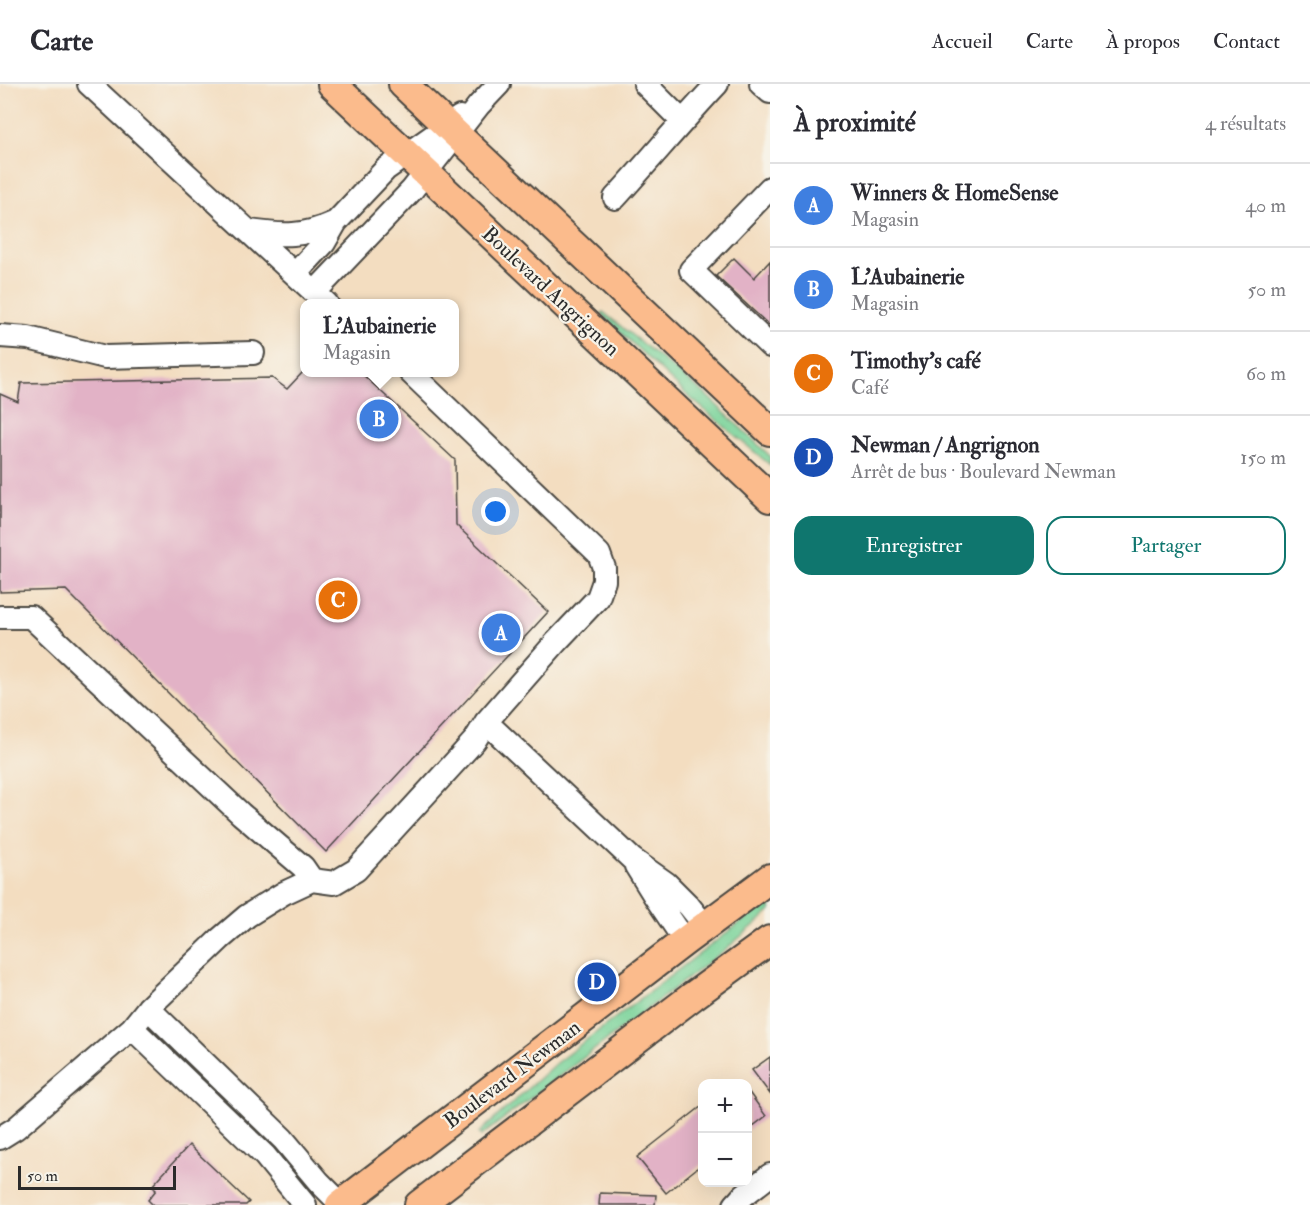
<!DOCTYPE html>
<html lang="fr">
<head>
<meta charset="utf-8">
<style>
  :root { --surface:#fff; --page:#f2f2f3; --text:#2b2b33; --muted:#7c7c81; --line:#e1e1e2; --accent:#0f766e }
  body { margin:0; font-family:"IM FELL Double Pica",serif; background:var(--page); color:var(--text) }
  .controls { position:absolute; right:18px; bottom:18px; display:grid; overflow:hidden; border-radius:12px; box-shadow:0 6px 24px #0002 }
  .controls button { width:54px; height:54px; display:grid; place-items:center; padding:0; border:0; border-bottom:2px solid var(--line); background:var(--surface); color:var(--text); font:30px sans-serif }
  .scale { position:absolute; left:18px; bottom:15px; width:158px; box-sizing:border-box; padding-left:6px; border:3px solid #2b2b2b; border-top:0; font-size:16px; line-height:21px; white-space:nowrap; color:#2b2b2b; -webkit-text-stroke:4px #f7f3e8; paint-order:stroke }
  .you { position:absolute; left:496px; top:428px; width:21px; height:21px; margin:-15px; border:4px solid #fff; border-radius:50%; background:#1a73e8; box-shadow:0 0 0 9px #1a73e833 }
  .badge { display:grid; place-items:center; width:39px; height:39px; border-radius:50%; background:var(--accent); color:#fff; font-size:20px; font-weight:700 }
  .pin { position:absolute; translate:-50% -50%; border:3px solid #fff; box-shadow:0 2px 6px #0006 }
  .popup { position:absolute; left:300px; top:215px; width:159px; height:78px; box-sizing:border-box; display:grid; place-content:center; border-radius:12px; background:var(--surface); filter:drop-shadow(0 2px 4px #0005); font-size:20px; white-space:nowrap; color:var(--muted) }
  .popup b { font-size:22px; color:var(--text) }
  .popup::after { content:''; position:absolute; left:50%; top:100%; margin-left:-12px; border:12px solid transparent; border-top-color:var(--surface) }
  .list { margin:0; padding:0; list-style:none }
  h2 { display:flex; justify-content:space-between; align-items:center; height:78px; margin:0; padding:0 24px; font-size:26px }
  h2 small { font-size:20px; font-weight:400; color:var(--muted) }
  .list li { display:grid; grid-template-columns:39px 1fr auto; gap:18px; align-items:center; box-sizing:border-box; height:84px; padding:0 24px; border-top:2px solid var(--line) }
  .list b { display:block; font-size:22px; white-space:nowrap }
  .list p { margin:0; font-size:20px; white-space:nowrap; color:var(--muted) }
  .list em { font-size:20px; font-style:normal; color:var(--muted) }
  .actions { display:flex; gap:12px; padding:18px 24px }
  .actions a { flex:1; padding:14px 0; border:2px solid var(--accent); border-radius:18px; text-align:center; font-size:21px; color:var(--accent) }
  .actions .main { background:var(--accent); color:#fff }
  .map { position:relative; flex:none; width:770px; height:1121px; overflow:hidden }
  header { display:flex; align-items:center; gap:36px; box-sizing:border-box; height:84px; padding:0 30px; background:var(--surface); border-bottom:2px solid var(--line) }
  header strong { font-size:28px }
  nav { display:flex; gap:33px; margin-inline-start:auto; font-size:21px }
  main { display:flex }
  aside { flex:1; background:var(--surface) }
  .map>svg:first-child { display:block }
  .green { fill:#79d39a; stroke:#527f62; stroke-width:1.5 }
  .building { fill:#e2b2c6 }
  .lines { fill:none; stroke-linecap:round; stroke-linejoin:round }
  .minor-casing { stroke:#494641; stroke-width:26 }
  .major-casing { stroke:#494641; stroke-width:32 }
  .minor { stroke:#fff; stroke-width:22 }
  .major { stroke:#fbbb8c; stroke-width:28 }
  .labels { text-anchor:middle; stroke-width:4.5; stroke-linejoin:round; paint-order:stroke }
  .street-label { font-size:21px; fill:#2b2b2b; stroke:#f7f3e8 }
</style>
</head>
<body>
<header>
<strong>Carte</strong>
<nav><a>Accueil</a><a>Carte</a><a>À propos</a><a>Contact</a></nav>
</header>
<main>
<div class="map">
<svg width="770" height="1121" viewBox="0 0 770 1121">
  <rect width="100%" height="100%" fill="#f7f3e8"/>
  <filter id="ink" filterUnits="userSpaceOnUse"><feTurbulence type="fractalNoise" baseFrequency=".0167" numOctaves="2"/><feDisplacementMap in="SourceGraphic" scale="12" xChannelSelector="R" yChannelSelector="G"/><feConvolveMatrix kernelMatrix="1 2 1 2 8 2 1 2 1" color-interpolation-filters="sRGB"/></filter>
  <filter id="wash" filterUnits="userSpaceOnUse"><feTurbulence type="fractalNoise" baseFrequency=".008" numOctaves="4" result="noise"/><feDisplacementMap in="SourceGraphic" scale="24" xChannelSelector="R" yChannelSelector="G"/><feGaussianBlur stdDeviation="1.35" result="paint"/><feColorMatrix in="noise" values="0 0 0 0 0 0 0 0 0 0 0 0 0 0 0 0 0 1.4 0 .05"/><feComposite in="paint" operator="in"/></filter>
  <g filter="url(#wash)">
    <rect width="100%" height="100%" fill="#f3ddc0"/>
    <path class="green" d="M603,228l101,81 66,63v9l-82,-69 -87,-82z
      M770,816v12l-44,37 -245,187 -2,-3 77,-70z"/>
    <g id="blocks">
      <path class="building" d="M734,174l20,20 16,-17v65l-54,-50z
        M303,288h57l95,88 1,65 92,87 -222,240 -260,-262 -66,2v-198l18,8 3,-19 251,-5 15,11z
        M770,973v37l-18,-24z
        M748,1007l18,25 -18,14z
        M702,1022v58l-36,29 -29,-36z
        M189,1061l60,57 -3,3h-93l-5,-5 8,-10 -4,-4z
        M600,1109l56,2 -1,10h-56z"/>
    </g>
  </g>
  <g filter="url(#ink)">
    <use href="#blocks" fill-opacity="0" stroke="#494641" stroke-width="1.5"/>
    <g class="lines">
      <defs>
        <path id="minor" d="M89,0l238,220
          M645,0l37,37
          M761,0l9,8
          M770,104l-79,82 79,76
          M615,114c35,-38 67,-77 102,-114
          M249,147c35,5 54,6 87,-9
          M295,190l29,-31 12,-21 50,-53 74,-52
          M315,208l97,-102 67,-85 20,-21
          M0,252l28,2 77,19 148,-4
          M0,533h31l210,197 62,53 9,13
          M486,638l146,137 34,24 23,23 16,20
          M636,782l18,29 31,46
          M148,924l135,131 36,43 23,23
          M132,944l133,128 40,49
          M0,1054l16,-10 116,-100 16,-20 72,-69 27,-23 37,-23 28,-13 22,3 22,-13 100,-109 19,-21 11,-18 71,-81 41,-43 6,-17v-13l-5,-14 -189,-182
          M735,1121l9,-10 26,-20"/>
        <path id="major" d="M332,0l438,414
          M403,0l367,347
          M340,1121l345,-264 85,-63
          M419,1121l274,-209 77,-56"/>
      </defs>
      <use href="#minor" class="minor-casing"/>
      <use href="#major" class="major-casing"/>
      <use href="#minor" class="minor"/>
      <use href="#major" class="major"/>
    </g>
  </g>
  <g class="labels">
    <g class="street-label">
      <text transform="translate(551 207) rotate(43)" y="7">Boulevard Angrignon</text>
      <text transform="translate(512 990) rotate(-37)" y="7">Boulevard Newman</text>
    </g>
  </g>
</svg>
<div class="controls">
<button>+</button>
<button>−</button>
</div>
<div class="scale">50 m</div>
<div class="you"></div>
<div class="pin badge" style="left:501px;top:549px;background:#3f7fe0">A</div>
<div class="pin badge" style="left:379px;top:335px;background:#3f7fe0">B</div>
<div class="popup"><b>L'Aubainerie</b>Magasin</div>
<div class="pin badge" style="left:338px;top:516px;background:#e8710a">C</div>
<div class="pin badge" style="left:597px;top:898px;background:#1a4fb4">D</div>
</div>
<aside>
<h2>À proximité<small>4 résultats</small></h2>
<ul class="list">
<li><span class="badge" style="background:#3f7fe0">A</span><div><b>Winners &amp; HomeSense</b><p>Magasin</p></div><em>40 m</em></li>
<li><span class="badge" style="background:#3f7fe0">B</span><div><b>L'Aubainerie</b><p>Magasin</p></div><em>50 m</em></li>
<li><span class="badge" style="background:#e8710a">C</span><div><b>Timothy's café</b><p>Café</p></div><em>60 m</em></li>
<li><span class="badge" style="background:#1a4fb4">D</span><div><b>Newman / Angrignon</b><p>Arrêt de bus · Boulevard Newman</p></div><em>150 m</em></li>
</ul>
<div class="actions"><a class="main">Enregistrer</a><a>Partager</a></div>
</aside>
</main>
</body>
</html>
